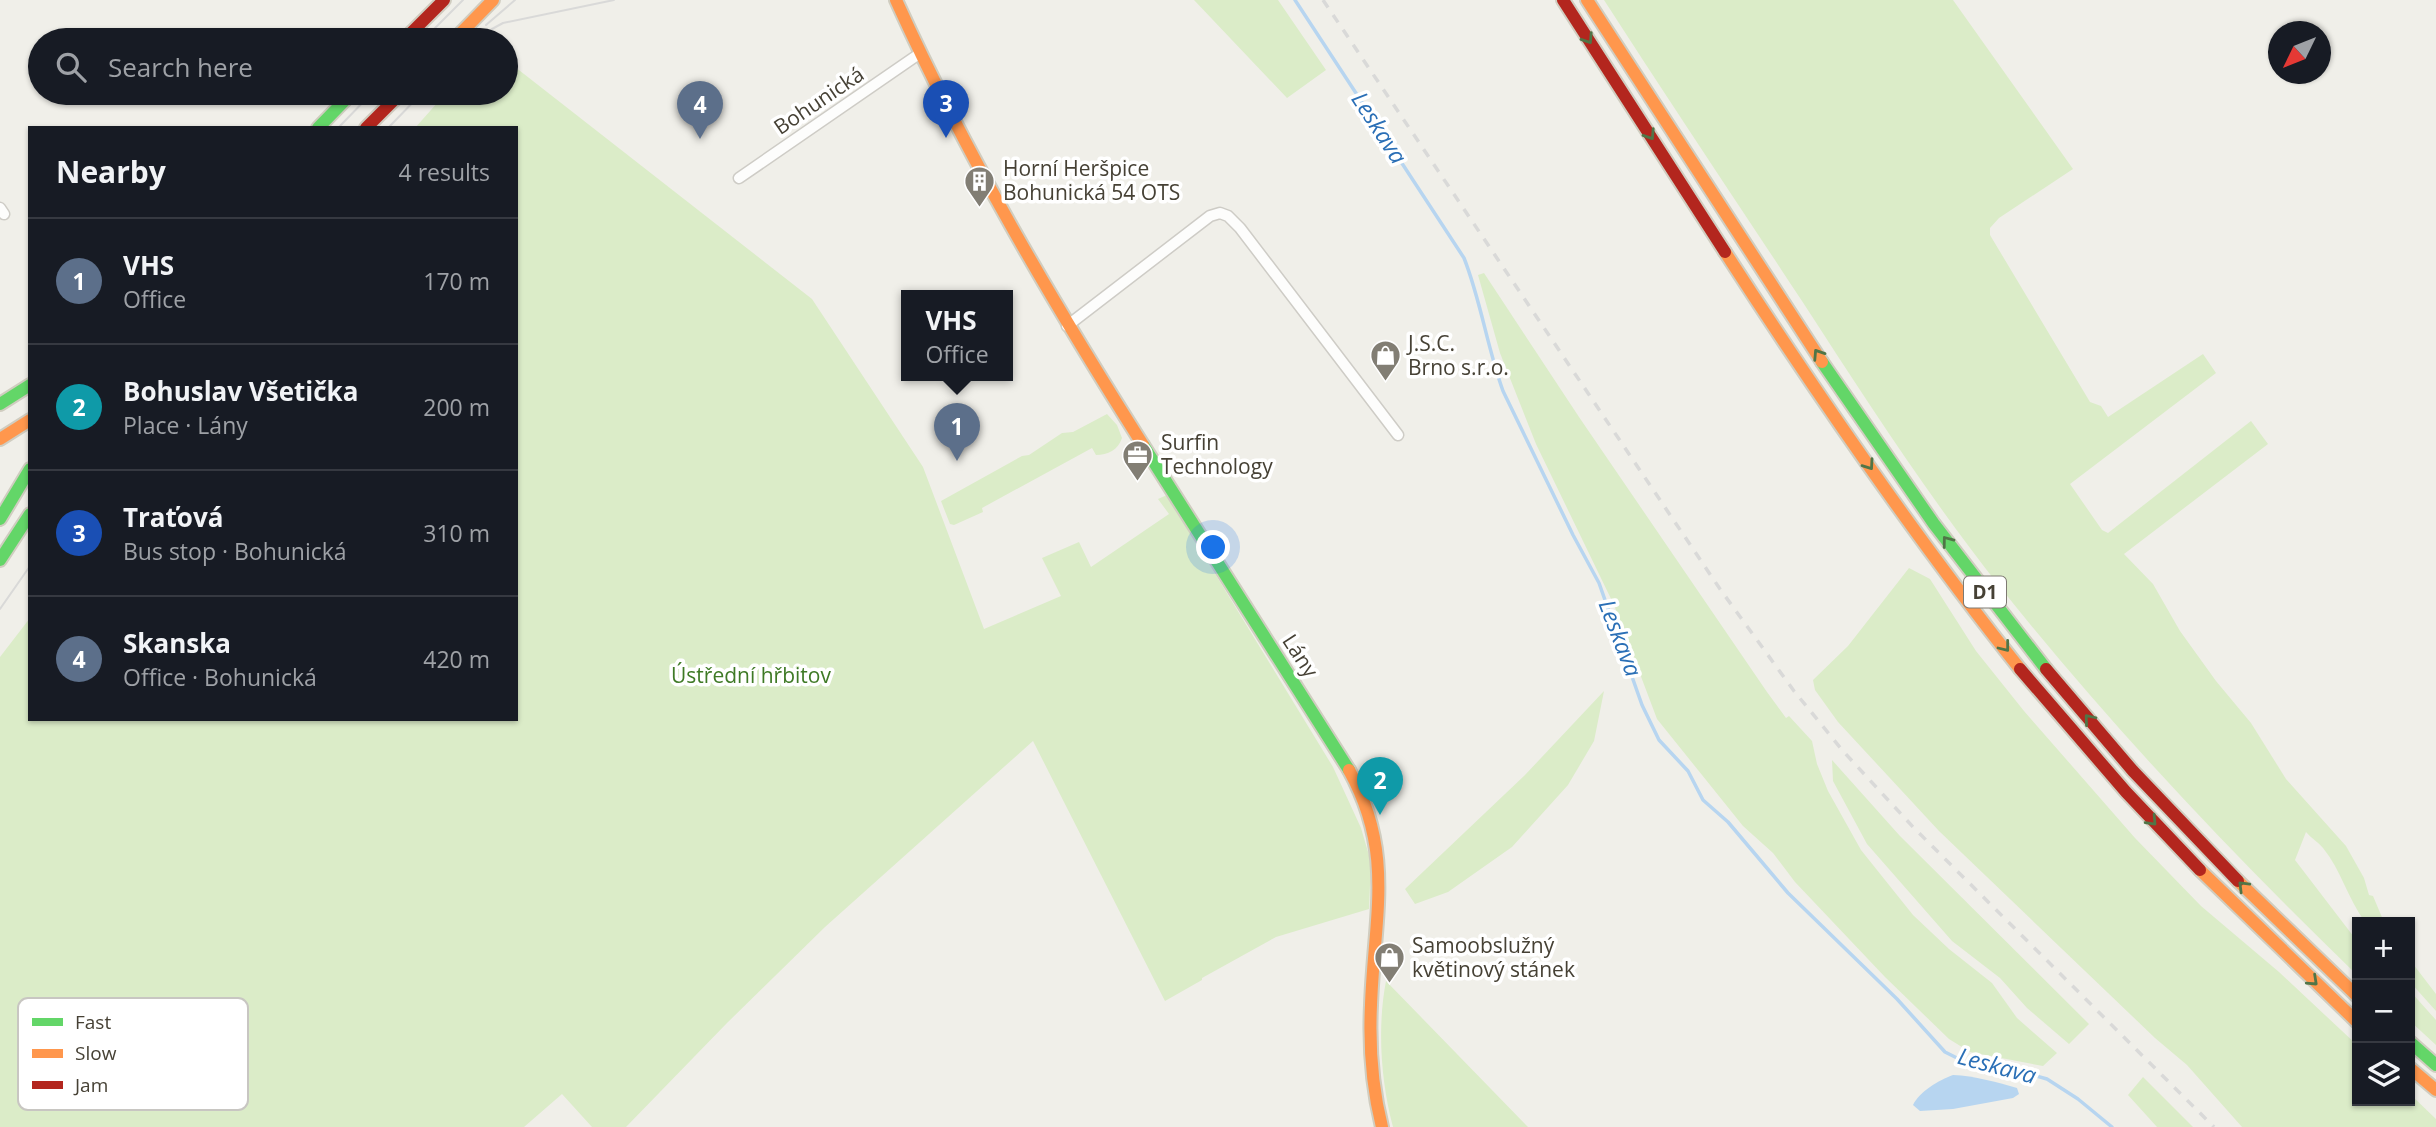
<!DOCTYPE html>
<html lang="en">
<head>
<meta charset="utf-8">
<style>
  :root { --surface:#171b24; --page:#20242c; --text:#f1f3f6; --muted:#9ea1a6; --line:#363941; --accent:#2563eb }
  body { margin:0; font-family:"Open Sans",sans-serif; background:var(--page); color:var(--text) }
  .controls { position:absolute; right:21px; bottom:21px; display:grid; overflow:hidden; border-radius:0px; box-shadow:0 2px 5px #0004 }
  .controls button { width:63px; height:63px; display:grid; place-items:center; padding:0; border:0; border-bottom:2px solid var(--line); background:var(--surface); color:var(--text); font:35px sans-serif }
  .compass { position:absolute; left:2268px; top:21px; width:63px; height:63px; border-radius:50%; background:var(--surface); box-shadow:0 2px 5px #0004; rotate:227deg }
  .you { position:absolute; left:1214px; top:548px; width:24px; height:24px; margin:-18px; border:5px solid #fff; border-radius:50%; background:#1a73e8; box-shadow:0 0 0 10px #1a73e833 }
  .badge { display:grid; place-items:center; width:46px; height:46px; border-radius:50%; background:var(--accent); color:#fff; font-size:23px; font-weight:700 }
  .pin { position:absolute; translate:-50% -58px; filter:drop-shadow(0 2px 4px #0008) }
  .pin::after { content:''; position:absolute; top:37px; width:24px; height:21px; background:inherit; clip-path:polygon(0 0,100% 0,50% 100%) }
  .popup { position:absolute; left:901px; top:290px; width:112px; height:91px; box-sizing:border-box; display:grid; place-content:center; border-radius:0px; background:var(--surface); filter:drop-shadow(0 2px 5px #0005); font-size:23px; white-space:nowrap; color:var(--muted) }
  .popup b { font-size:26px; color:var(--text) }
  .popup::after { content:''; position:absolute; left:50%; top:100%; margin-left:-14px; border:14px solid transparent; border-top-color:var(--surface) }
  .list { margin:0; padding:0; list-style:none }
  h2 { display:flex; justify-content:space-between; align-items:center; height:91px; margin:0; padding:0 28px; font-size:30px }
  h2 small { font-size:23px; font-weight:400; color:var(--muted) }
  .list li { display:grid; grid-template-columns:46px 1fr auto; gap:21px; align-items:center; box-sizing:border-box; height:126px; padding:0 28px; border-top:2px solid var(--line) }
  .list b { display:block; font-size:26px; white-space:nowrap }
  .list p { margin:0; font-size:23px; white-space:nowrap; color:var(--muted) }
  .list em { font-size:23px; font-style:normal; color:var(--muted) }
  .icon { flex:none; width:38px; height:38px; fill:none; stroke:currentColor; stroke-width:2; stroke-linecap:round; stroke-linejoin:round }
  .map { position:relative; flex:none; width:2436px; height:1127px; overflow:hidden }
  .search { position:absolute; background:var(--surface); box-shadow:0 2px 5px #0004; left:28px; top:28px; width:490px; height:77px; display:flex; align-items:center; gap:18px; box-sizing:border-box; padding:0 24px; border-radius:38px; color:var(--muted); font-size:26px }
  .panel { position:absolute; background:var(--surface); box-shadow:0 2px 5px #0004; left:28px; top:126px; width:490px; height:595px; border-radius:0px }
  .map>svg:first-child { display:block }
  .green { fill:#dbecc8 }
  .water { fill:#b7d5f0 }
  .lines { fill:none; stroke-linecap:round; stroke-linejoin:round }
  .stream { stroke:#b7d5f0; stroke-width:3.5 }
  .street-casing { stroke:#ceccc6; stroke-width:13 }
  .fast-casing { stroke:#d0cdc0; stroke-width:16 }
  .slow-casing { stroke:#d0cdc0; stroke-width:16 }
  .jam-casing { stroke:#d0cdc0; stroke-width:16 }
  .street { stroke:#fdfdfc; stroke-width:10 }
  .fast { stroke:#63d668; stroke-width:12 }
  .slow { stroke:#ff974d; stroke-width:12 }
  .jam { stroke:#b3261e; stroke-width:12 }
  .tram { stroke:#d9d9d8; stroke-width:2 }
  .rail { stroke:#d9d9d8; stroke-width:3.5; stroke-dasharray:9 9; stroke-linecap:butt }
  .oneway { stroke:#507547 }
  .labels { text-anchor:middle; stroke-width:7; stroke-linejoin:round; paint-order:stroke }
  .shield { fill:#fff; stroke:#7e7a72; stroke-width:2 }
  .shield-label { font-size:19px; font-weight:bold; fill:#464135 }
  .street-label { font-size:21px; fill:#464135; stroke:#fff }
  .poi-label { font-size:21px; fill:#464135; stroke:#fff; text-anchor:start }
  .park-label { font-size:21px; fill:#3f7a26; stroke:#fff }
  .water-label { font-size:23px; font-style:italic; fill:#2a6fb6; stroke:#fff }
  .key { fill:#fff; stroke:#c8c6c2; stroke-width:2 }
  .key-label { font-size:19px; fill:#464135 }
</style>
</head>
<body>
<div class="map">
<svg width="2436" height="1127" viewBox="0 0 2436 1127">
  <rect width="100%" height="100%" fill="#f0efe9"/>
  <path class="green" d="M1194,0h84l48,70 -39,28z
    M1604,0h349l120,169 -74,49 -9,10v7l100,167 11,4 7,11 95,-63 13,19 -146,111 32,46 6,3 143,-112 17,23 -144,110 29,30 27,47 36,50 35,42 35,56 60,67 18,32 5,17 4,1 11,26h-19c-17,-23 -24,-52 -42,-74 -5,-6 -12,-10 -17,-16l-11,28 62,81v34c-127,-123 -247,-250 -357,-388 -72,-91 -135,-189 -198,-286 -66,-100 -133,-200 -198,-301z
    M506,60l306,239 111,168 61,162 77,-33 -19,-38 37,-16 12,25 78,-53 -11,-15 9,-4 166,272 28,61 10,34 -2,47 -93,28 -74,41v2l-37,21 -132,-260 -208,186 -98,96 -101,104h-34l-30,-33 -38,33h-524v-470l30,-39v101h486v-591h-101l31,-35h60z
    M1484,273l95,144 188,275 19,26 3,-2 23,25 5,23 11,27 33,59 52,65 36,34 43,34 25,35 40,35 -14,13 -73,-14 -21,-13 -64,-62 -90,-95 -22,-29 -30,-27 -86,-107 -43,-114 -78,-161 -36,-91 -22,-78z
    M1107,414l10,11 5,13c-4,12 -14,17 -26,17l-4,-7 -110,60 1,4 -29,13 -4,-1 -9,-23 81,-45 7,-1 33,-22 11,-1z
    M1909,568l21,11 46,72 48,60 111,127 66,68 78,66 78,73v56h53v-7l26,25v8h-194l-55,-62 -32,-27 -216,-207 -101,-109 -23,-32 -2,-10 35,-34z
    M1604,691l-10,50 -26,44 -56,62 -64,45 -33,12 -10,-15 120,-114z
    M1832,760l68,76 189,188 -20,20 -42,-36 -27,-30 -48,-37 -85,-97 -34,-63z
    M2410,960l26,34v17l-26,-29z
    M1386,981l142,146h-135c-12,-45 -16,-99 -7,-146z
    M2410,991l26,29v25l-26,-24z
    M2143,1077l50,50h-36l-29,-32z"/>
  <path class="water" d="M1953,1075c22,1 43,7 64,13l2,6 -6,4 -60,11 -33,2 -7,-6c6,-13 26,-25 40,-30z"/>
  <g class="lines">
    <path class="stream" d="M1295,0l169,258c17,43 23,89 39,133l70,144 26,48 43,122 17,35 29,31 15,29 25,22 60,71 109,106 48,53 20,10 19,5 42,6 21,6 31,20 34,28"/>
    <defs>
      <path id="street" d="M739,178l180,-124
        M0,208l4,6
        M1067,326l143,-110 10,-3 8,3 12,12 158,207"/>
      <path id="fast" d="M318,128l34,-35
        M1822,362l112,162 112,145
        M0,404l30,-19
        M1143,445l206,325
        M0,519l30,-50
        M0,560l30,-46
        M2410,1042l26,23"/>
      <path id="slow" d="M896,0c70,155 156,301 247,445
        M1587,0l235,362
        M454,40l39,-40
        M1725,252c93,144 189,284 295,417
        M0,439l30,-19
        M1349,770c46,83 25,147 22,235 -2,42 1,82 11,122
        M2200,870l157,152
        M2238,881l119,115
        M2410,1068l26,22"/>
      <path id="jam" d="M1563,0l162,252
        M404,40l40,-40
        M366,128l35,-35
        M2020,669l106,123 74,78
        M2046,669l87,102 105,110"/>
    </defs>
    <use href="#street" class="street-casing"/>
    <use href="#fast" class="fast-casing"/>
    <use href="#slow" class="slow-casing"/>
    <use href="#jam" class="jam-casing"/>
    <use href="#street" class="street"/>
    <use href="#fast" class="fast"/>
    <use href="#slow" class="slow"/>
    <use href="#jam" class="jam"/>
    <path class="tram" d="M486,25l29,-25
      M423,40l40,-40
      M480,40l12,-11 11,-6 111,-23
      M338,128l34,-35
      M388,128l34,-35
      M0,609l30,-43"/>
    <path class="rail" d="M1323,0l397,589 74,102 49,60 70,76 301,300"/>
  </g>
  <defs><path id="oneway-chevron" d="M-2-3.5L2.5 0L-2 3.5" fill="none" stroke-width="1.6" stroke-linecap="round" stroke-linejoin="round" transform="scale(1.75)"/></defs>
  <g class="oneway">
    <use href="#oneway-chevron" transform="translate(1588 39) rotate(57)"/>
    <use href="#oneway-chevron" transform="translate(1650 135) rotate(57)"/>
    <use href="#oneway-chevron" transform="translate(1818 354) rotate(-123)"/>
    <use href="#oneway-chevron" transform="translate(1869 465) rotate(55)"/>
    <use href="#oneway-chevron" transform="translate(1947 541) rotate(-127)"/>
    <use href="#oneway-chevron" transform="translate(2005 647) rotate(52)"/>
    <use href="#oneway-chevron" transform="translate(2089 719) rotate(-130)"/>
    <use href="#oneway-chevron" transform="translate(2152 821) rotate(47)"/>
    <use href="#oneway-chevron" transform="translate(2243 886) rotate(-135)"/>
    <use href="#oneway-chevron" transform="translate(2313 981) rotate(43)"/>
  </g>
  <defs>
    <symbol id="building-pin" viewBox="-11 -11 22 30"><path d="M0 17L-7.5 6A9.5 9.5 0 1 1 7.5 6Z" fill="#827e74" stroke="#fff"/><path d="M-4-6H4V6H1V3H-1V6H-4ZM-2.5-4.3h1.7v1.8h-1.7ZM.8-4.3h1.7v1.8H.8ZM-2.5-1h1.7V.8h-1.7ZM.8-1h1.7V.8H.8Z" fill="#fff"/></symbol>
    <symbol id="shop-pin" viewBox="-11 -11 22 30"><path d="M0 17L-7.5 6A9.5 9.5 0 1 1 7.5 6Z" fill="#827e74" stroke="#fff"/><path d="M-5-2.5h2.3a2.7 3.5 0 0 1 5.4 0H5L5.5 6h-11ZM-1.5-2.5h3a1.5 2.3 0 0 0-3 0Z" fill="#fff"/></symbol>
    <symbol id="office-pin" viewBox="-11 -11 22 30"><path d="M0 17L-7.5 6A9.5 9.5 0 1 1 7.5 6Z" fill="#827e74" stroke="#fff"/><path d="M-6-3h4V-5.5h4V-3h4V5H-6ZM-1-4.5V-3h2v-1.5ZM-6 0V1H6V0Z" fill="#fff"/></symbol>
  </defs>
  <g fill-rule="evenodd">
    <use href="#building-pin" x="962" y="164" width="35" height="47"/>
    <use href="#shop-pin" x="1368" y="338" width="35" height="47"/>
    <use href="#office-pin" x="1120" y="438" width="35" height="47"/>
    <use href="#shop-pin" x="1372" y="940" width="35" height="47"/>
  </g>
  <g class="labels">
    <rect class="shield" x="1964" y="576.5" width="42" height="31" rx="5"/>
    <g class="shield-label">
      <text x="1985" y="599">D1</text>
    </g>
    <g class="street-label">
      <text transform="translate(819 101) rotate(-34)" y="7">Bohunická</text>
      <text transform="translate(1300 656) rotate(57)" y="7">Lány</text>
    </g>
    <g class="poi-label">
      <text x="1003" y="176">Horní Heršpice<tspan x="1003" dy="24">Bohunická 54 OTS</tspan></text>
      <text x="1408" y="351">J.S.C.<tspan x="1408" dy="24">Brno s.r.o.</tspan></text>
      <text x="1161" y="450">Surfin<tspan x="1161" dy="24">Technology</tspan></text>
      <text x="1412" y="953">Samoobslužný<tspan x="1412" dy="24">květinový stánek</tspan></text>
    </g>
    <g class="park-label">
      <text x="751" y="683">Ústřední hřbitov</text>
    </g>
    <g class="water-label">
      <text transform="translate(1379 128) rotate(57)" y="8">Leskava</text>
      <text transform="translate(1620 638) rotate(69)" y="8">Leskava</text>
      <text transform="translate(1997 1066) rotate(15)" y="8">Leskava</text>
    </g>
  </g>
  <rect x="18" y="998" width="230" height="112" rx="10" class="key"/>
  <rect x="32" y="1018" width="31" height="8" fill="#63d668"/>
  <rect x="32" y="1049" width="31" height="9" fill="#ff974d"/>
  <rect x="32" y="1081" width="31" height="8" fill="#b3261e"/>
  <g class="key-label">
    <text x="75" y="1029">Fast</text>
    <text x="75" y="1060">Slow</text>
    <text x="75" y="1092">Jam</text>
  </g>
</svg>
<div class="controls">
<button>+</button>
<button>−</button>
<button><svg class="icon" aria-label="layers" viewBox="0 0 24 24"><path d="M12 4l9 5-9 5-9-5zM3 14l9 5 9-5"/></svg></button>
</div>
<svg class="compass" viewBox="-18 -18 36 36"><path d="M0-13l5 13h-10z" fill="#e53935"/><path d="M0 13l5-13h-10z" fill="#9ea1a6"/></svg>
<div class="you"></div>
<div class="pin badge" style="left:957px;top:461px;background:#5c6f8a">1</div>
<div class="popup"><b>VHS</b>Office</div>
<div class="pin badge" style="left:1380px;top:815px;background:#0f9aa8">2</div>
<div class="pin badge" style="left:946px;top:138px;background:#1a4fb4">3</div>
<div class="pin badge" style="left:700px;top:139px;background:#5c6f8a">4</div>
<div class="search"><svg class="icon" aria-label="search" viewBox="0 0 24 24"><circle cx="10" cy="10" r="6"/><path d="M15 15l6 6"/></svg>Search here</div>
<section class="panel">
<h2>Nearby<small>4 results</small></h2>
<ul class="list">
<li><span class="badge" style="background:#5c6f8a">1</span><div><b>VHS</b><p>Office</p></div><em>170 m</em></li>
<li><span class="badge" style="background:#0f9aa8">2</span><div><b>Bohuslav Všetička</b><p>Place · Lány</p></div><em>200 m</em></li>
<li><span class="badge" style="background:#1a4fb4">3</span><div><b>Traťová</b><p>Bus stop · Bohunická</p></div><em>310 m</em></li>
<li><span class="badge" style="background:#5c6f8a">4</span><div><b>Skanska</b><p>Office · Bohunická</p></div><em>420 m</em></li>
</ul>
</section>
</div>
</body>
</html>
